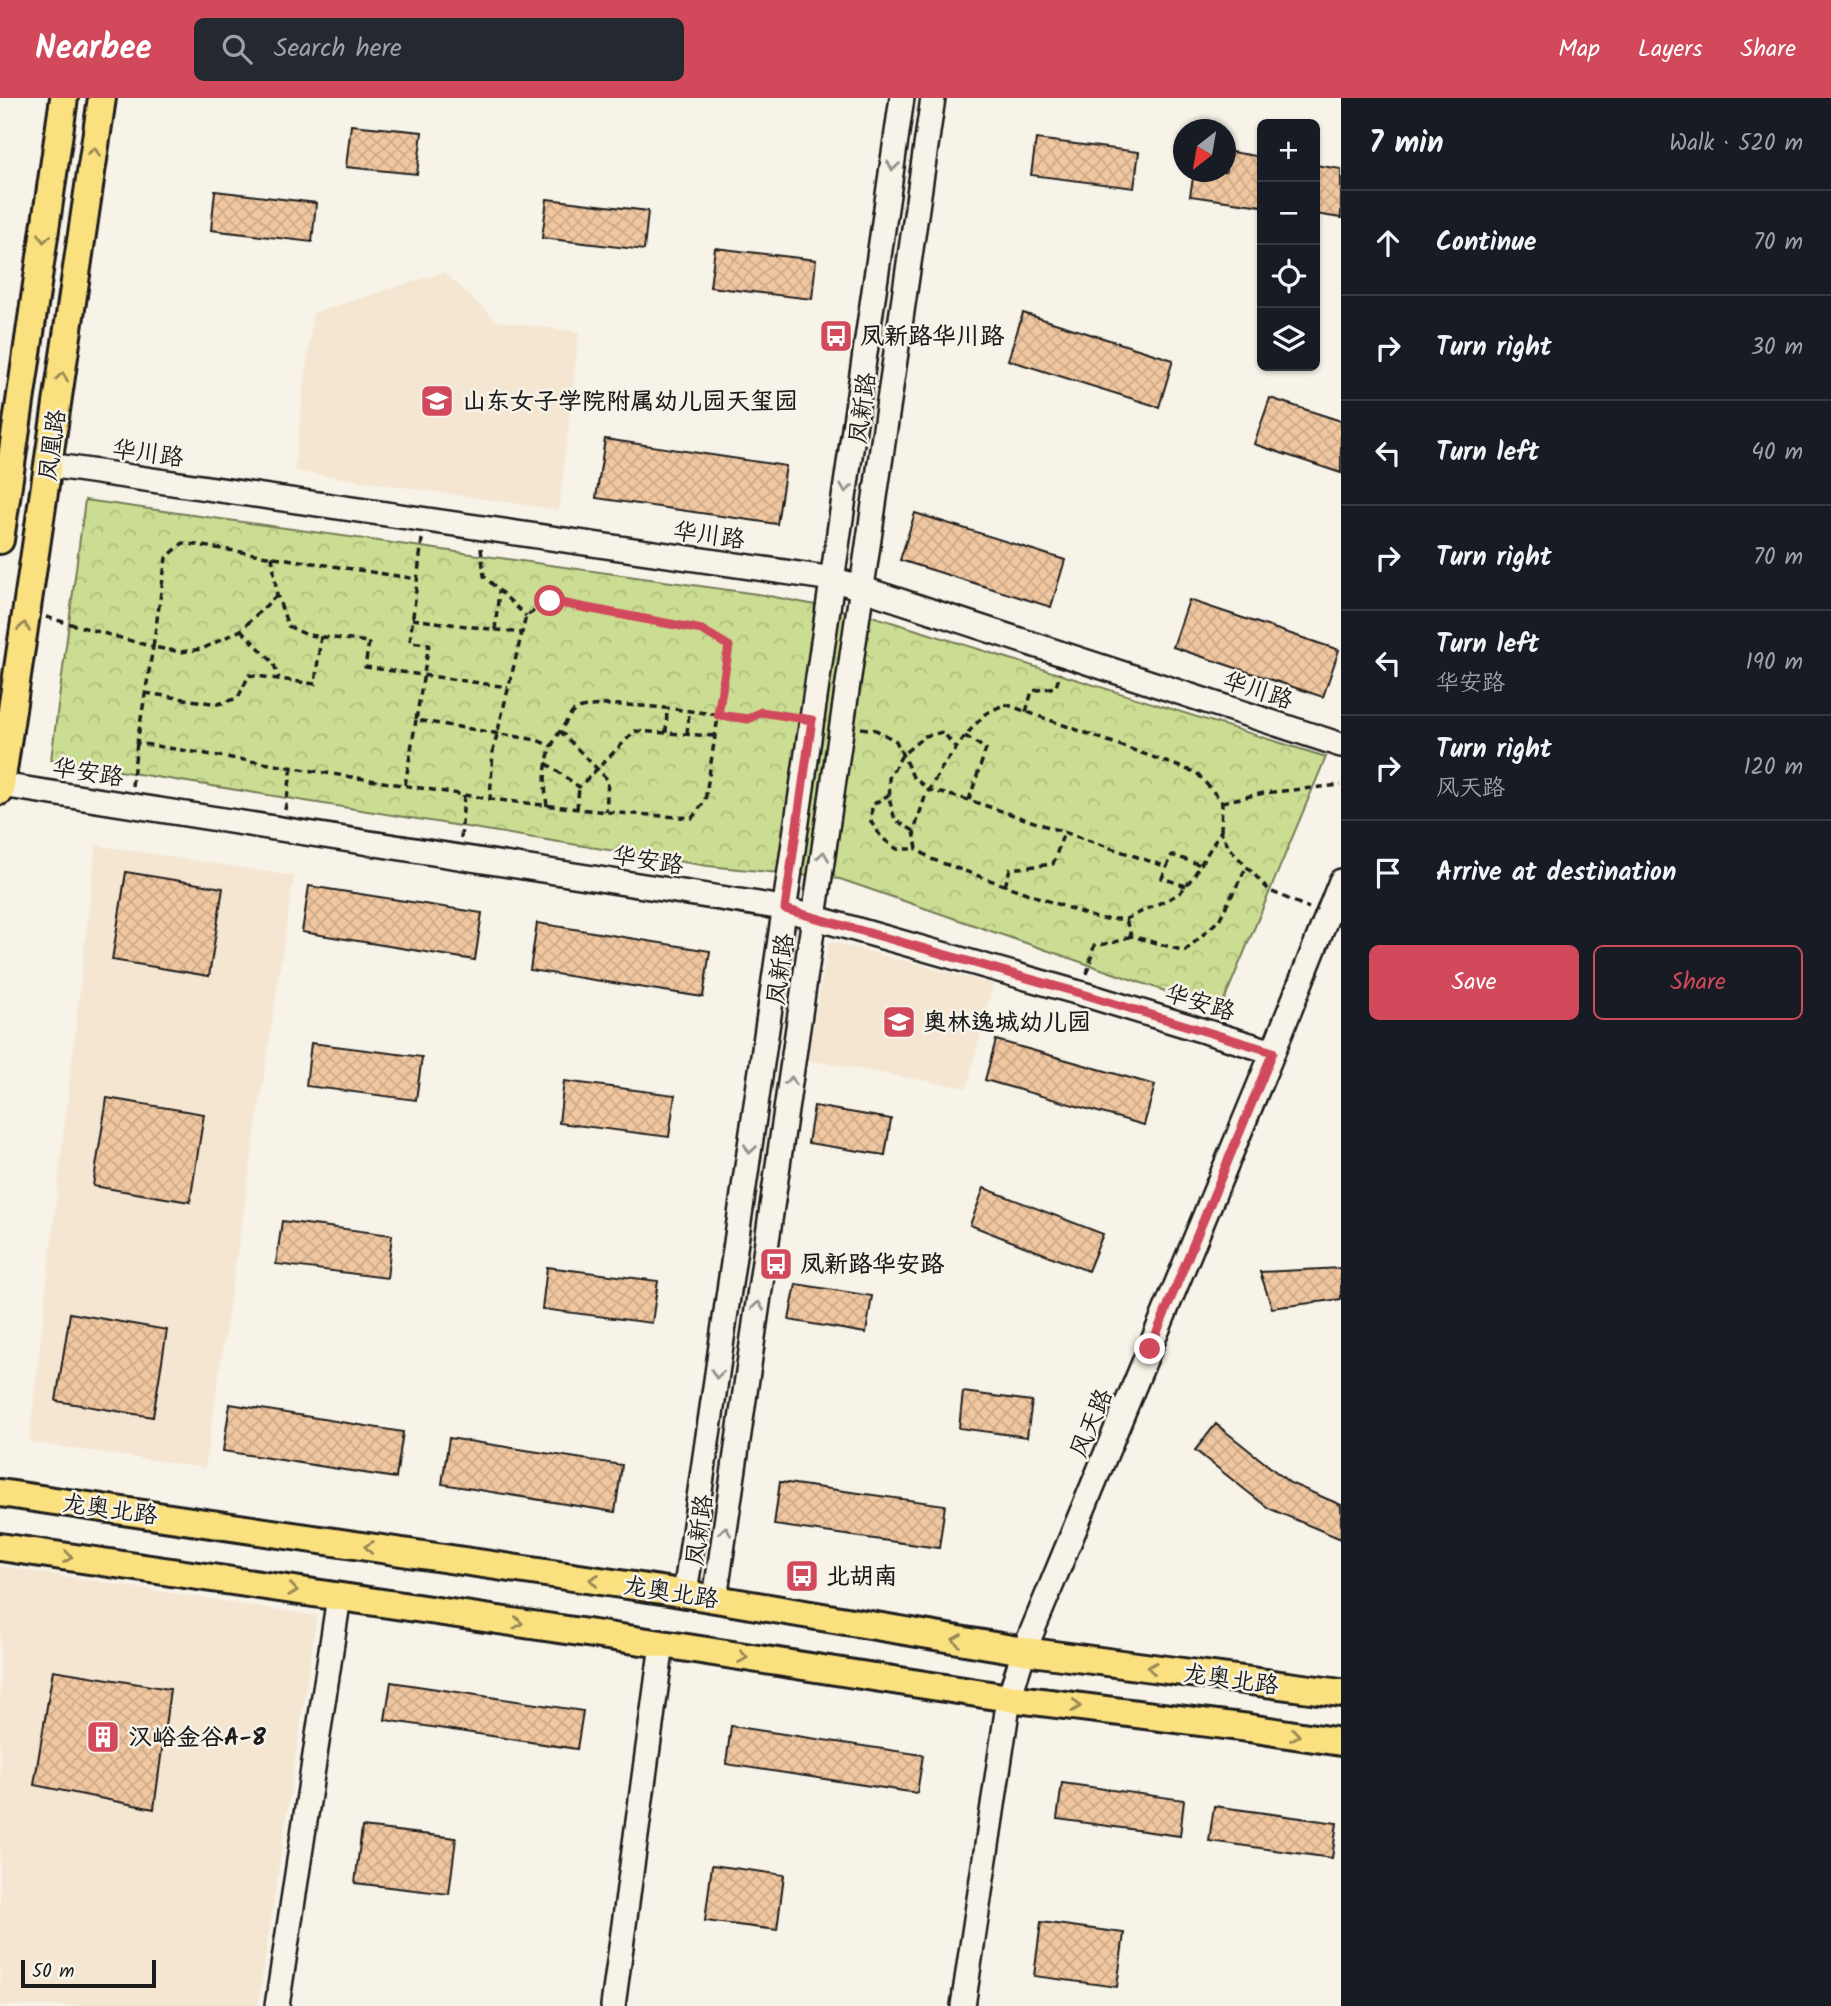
<!DOCTYPE html>
<html lang="en">
<head>
<meta charset="utf-8">
<style>
  :root { --surface:#171b24; --page:#242831; --text:#f1f3f6; --muted:#9ea1a6; --line:#363941; --accent:#d1495b }
  body { margin:0; font-family:Kalam,"LXGW WenKai TC",sans-serif; background:var(--page); color:var(--text) }
  .controls { position:absolute; right:21px; top:21px; display:grid; overflow:hidden; border-radius:10px; box-shadow:0 2px 5px #0004 }
  .controls button { width:63px; height:63px; display:grid; place-items:center; padding:0; border:0; border-bottom:2px solid var(--line); background:var(--surface); color:var(--text); font:35px sans-serif }
  .compass { position:absolute; left:1173px; top:21px; width:63px; height:63px; border-radius:50%; background:var(--surface); box-shadow:0 2px 5px #0004; rotate:211deg }
  .scale { position:absolute; left:21px; bottom:18px; width:135px; box-sizing:border-box; padding-left:7px; border:4px solid #1c1c1c; border-top:0; font-size:19px; line-height:24px; white-space:nowrap; color:#1c1c1c; -webkit-text-stroke:5px #f7f3e8; paint-order:stroke }
  .stop { position:absolute; width:21px; height:21px; margin:-16px; border:5px solid #d1495b; border-radius:50%; background:#fff }
  .stop.end { background:#d1495b; border-color:#fff; box-shadow:0 2px 7px #0008 }
  .list { margin:0; padding:0; list-style:none }
  h2 { display:flex; justify-content:space-between; align-items:center; height:91px; margin:0; padding:0 28px; font-size:30px }
  h2 small { font-size:23px; font-weight:400; color:var(--muted) }
  .list li { display:grid; grid-template-columns:46px 1fr auto; gap:21px; align-items:center; box-sizing:border-box; height:105px; padding:0 28px; border-top:2px solid var(--line) }
  .list b { display:block; font-size:26px; white-space:nowrap }
  .list p { margin:0; font-size:23px; white-space:nowrap; color:var(--muted) }
  .list em { font-size:23px; font-style:normal; color:var(--muted) }
  .actions { display:flex; gap:14px; padding:21px 28px }
  .actions a { flex:1; padding:16px 0; border:2px solid var(--accent); border-radius:10px; text-align:center; font-size:24px; color:var(--accent) }
  .actions .main { background:var(--accent); color:#fff }
  .icon { flex:none; width:38px; height:38px; fill:none; stroke:currentColor; stroke-width:2; stroke-linecap:round; stroke-linejoin:round }
  .map { position:relative; flex:none; width:1341px; height:1908px; overflow:hidden }
  header { display:flex; align-items:center; gap:42px; box-sizing:border-box; height:98px; padding:0 35px; background:var(--accent); color:#fff }
  header strong { font-size:33px }
  nav { display:flex; gap:38px; margin-inline-start:auto; font-size:24px }
  .search { width:490px; height:63px; background:var(--page); display:flex; align-items:center; gap:18px; box-sizing:border-box; padding:0 24px; border-radius:10px; color:var(--muted); font-size:26px }
  main { display:flex }
  aside { flex:1; background:var(--surface) }
  .map>svg:first-child { display:block }
  .built { fill:#f5e6d2 }
  .park { fill:url(#park-crowns); stroke:#747c57; stroke-width:2 }
  .building { fill:url(#building-cross-hatch); stroke:#1c1c1c; stroke-width:2 }
  .lines { fill:none; stroke-linecap:round; stroke-linejoin:round }
  .secondary-casing { stroke:#1c1c1c; stroke-width:28 }
  .primary-casing { stroke:#1c1c1c; stroke-width:32 }
  .path { stroke:#1c1c1c; stroke-width:3.5; stroke-dasharray:7 5; stroke-linecap:butt }
  .secondary { stroke:#f7f3e8; stroke-width:23 }
  .primary { stroke:#fbe080; stroke-width:26 }
  .oneway { stroke:#978853 }
  .oneway2 { stroke:#94928c }
  .route { stroke:#d1495b; stroke-width:9 }
  .labels { text-anchor:middle; stroke-width:5; stroke-linejoin:round; paint-order:stroke }
  .poi-label { font-size:24px; font-weight:bold; fill:#1c1c1c; stroke:#f7f3e8; text-anchor:start }
  .street-label { font-size:24px; fill:#1c1c1c; stroke:#f7f3e8 }
</style>
</head>
<body>
<header>
<strong>Nearbee</strong>
<div class="search"><svg class="icon" aria-label="search" viewBox="0 0 24 24"><circle cx="10" cy="10" r="6"/><path d="M15 15l6 6"/></svg>Search here</div>
<nav><a>Map</a><a>Layers</a><a>Share</a></nav>
</header>
<main>
<div class="map">
<svg width="1341" height="1908" viewBox="0 0 1341 1908">
  <defs>
    <pattern id="park-crowns" width="20" height="18" patternUnits="userSpaceOnUse" patternTransform="scale(1.75)"><rect width="20" height="18" fill="#cbdd92"/><path d="M2 6a3 3 0 1 1 6 0M12 15a3 3 0 1 1 6 0" fill="none" stroke="#aebd7d"/></pattern>
    <pattern id="building-cross-hatch" width="8" height="8" patternUnits="userSpaceOnUse" patternTransform="scale(1.75)"><rect width="8" height="8" fill="#f0c7a0"/><path d="M0 0l8 8M0 8l8-8" fill="none" stroke="#cdaa89"/></pattern>
  </defs>
  <rect width="100%" height="100%" fill="#f7f3e8"/>
  <filter id="ink" filterUnits="userSpaceOnUse"><feTurbulence type="fractalNoise" baseFrequency=".0143" numOctaves="2"/><feDisplacementMap in="SourceGraphic" scale="14" xChannelSelector="R" yChannelSelector="G"/><feConvolveMatrix kernelMatrix="1 2 1 2 8 2 1 2 1" color-interpolation-filters="sRGB"/></filter>
  <g filter="url(#ink)">
    <path class="built" d="M444,174l53,49 82,11 -20,178 -265,-39 19,-158z
      M96,747l198,31 -89,592 -176,-26z
      M829,843l164,43 -26,104 -160,-28z
      M0,1468l317,50 -59,390h-258z"/>
    <path class="park" d="M85,402l679,95 108,21 454,141 -106,253 -380,-131 -132,-13 -657,-106z"/>
    <path class="building" d="M351,27l71,7 -5,42 -71,-7z
      M1036,41l103,13 -5,36 -103,-13z
      M1226,53l36,6v49l-72,-10 4,-24h32z
      M1315,67l26,4v49l-26,-4z
      M215,93l101,12 -4,39 -101,-12z
      M547,101l101,12 -4,39 -102,-12z
      M715,150l101,12 -4,39 -102,-12z
      M1023,215l150,47 -14,47 -151,-47z
      M1270,300l71,23v52l-87,-29z
      M605,341l181,27 -9,58 -181,-26z
      M915,415l150,47 -14,47 -151,-47z
      M1189,502l150,50 -16,47 -150,-50z
      M126,774l97,16 -14,88 -97,-16z
      M309,788l173,27 -7,47 -173,-28z
      M537,825l173,28 -7,46 -173,-27z
      M996,942l159,45 -11,40 -159,-45z
      M311,945l111,14 -6,43 -110,-14z
      M564,983l111,14 -6,42 -110,-14z
      M107,1000l97,16 -14,88 -97,-16z
      M814,1008l77,13 -6,36 -77,-12z
      M984,1090l119,46 -15,37 -118,-46z
      M282,1123l110,14 -5,43 -111,-14z
      M547,1169l111,14 -6,42 -110,-14z
      M1341,1170v31l-69,9 -12,-36z
      M796,1186l76,12 -6,37 -77,-13z
      M70,1215l97,17 -14,87 -97,-16z
      M963,1294l69,9 -5,36 -68,-9z
      M230,1306l173,28 -7,46 -173,-27z
      M1216,1326l74,59 51,22v34l-73,-31 -73,-58z
      M449,1340l173,27 -7,47 -173,-28z
      M780,1384l165,23 -6,43 -165,-23z
      M53,1572l117,19 -16,120 -120,-24z
      M391,1584l192,29 -6,38 -192,-29z
      M731,1628l192,29 -6,38 -191,-29z
      M1062,1685l122,17 -4,36 -123,-17z
      M1214,1708l123,17 -5,35 -123,-17z
      M362,1729l94,11 -7,56 -94,-11z
      M712,1767l72,10 -7,55 -72,-9z
      M1041,1824l83,11 -7,54 -83,-11z"/>
    <g class="lines">
      <defs>
        <path id="secondary" d="M49,367l784,114 508,166
          M1,687l776,122 306,87 190,58
          M685,1496l217,-1496
          M715,1501l218,-1501
          M277,1908l62,-409
          M613,1908l49,-362
          M963,1908l46,-308 15,-47 249,-599 68,-171"/>
        <path id="primary" d="M0,442l64,-442
          M0,693l102,-693
          M0,1395l668,98 356,60 317,42
          M0,1449l662,97 347,54 240,30 92,14"/>
      </defs>
      <use href="#secondary" class="secondary-casing"/>
      <use href="#primary" class="primary-casing"/>
      <path class="path" d="M422,441l-12,103 19,2 -13,76 121,20 14,6
        M481,450l3,28 42,40
        M272,458l5,39 11,31 19,9 62,7 -4,25 143,20
        M277,497l-36,35 -39,19 -21,3 -28,-5 13,-89 17,-15 234,36
        M46,519l107,30 -16,96 353,56 116,13 86,6 13,-17 24,-155 -27,-16 -152,-29 -24,15 -33,135 -3,48
        M412,521l109,14
        M241,532l32,32 6,16
        M495,532l4,-39
        M145,595l73,11 20,-6 11,-23 66,9 6,-48
        M1026,614l6,-21 24,-4 4,-14
        M861,630l15,2 20,11 17,36 16,13 40,10 198,67
        M560,633l48,49 -2,32
        M666,635l1,-24
        M687,636l2,-22
        M965,638l21,13 -17,51
        M546,665l33,24 56,-56 79,5
        M405,687l11,-65
        M132,688l5,-43
        M890,696l-18,11 -1,17 11,16 15,11h20
        M1222,704l42,-9 77,-8
        M547,708c-4,-33 -3,-53 17,-81 3,-4 6,-10 9,-13 24,-18 142,3 175,7l12,-7 31,5
        M577,711l2,-22
        M285,712l7,-43
        M914,733l-19,-11 -5,-18 -1,-24 13,-23 23,-19 18,-4 13,16
        M1221,733l1,-29 -25,-29 -192,-69 -20,10 -20,22 -24,33 -16,28 -11,34 3,18 14,10 168,60h27l53,-25 14,-17 28,-46 8,17 41,43 39,17
        M461,740l3,-43
        M1005,788l5,-17 43,-5 11,-32
        M1186,788l-24,-8 10,-23 29,10
        M1126,822l5,16 54,15 34,-31 28,-54
        M1087,876l7,-28 21,-4 16,-6"/>
      <use href="#secondary" class="secondary"/>
      <use href="#primary" class="primary"/>
    </g>
    <defs><path id="oneway-chevron" d="M-2-3.5L2.5 0L-2 3.5" fill="none" stroke-width="1.6" stroke-linecap="round" stroke-linejoin="round" transform="scale(1.75)"/></defs>
    <g class="oneway">
      <use href="#oneway-chevron" transform="translate(94 54) rotate(-82)"/>
      <use href="#oneway-chevron" transform="translate(44 140) rotate(98)"/>
      <use href="#oneway-chevron" transform="translate(62 279) rotate(-82)"/>
      <use href="#oneway-chevron" transform="translate(24 529) rotate(-82)"/>
      <use href="#oneway-chevron" transform="translate(369 1449) rotate(-172)"/>
      <use href="#oneway-chevron" transform="translate(68 1459) rotate(8)"/>
      <use href="#oneway-chevron" transform="translate(594 1482) rotate(-172)"/>
      <use href="#oneway-chevron" transform="translate(293 1492) rotate(8)"/>
      <use href="#oneway-chevron" transform="translate(518 1525) rotate(8)"/>
      <use href="#oneway-chevron" transform="translate(957 1542) rotate(-170)"/>
      <use href="#oneway-chevron" transform="translate(743 1559) rotate(9)"/>
      <use href="#oneway-chevron" transform="translate(1152 1570) rotate(-172)"/>
      <use href="#oneway-chevron" transform="translate(1076 1608) rotate(7)"/>
      <use href="#oneway-chevron" transform="translate(1295 1637) rotate(9)"/>
    </g>
    <g class="oneway2">
      <use href="#oneway-chevron" transform="translate(893 68) rotate(98)"/>
      <use href="#oneway-chevron" transform="translate(846 390) rotate(98)"/>
      <use href="#oneway-chevron" transform="translate(823 758) rotate(-82)"/>
      <use href="#oneway-chevron" transform="translate(791 983) rotate(-82)"/>
      <use href="#oneway-chevron" transform="translate(750 1051) rotate(98)"/>
      <use href="#oneway-chevron" transform="translate(758 1208) rotate(-82)"/>
      <use href="#oneway-chevron" transform="translate(717 1276) rotate(98)"/>
      <use href="#oneway-chevron" transform="translate(725 1433) rotate(-82)"/>
    </g>
  </g>
  <g class="lines" filter="url(#ink)">
    <path class="route" d="M550,503l152,29 27,16 -11,69 30,4 13,-7 51,8 -27,189 298,85 190,58 -123,297"/>
  </g>
  <defs>
    <symbol id="bus-square" viewBox="-11 -11 22 22"><rect x="-9" y="-9" width="18" height="18" rx="4" fill="#d1495b" stroke="#f7f3e8"/><path d="M-5-6H5V4H4V6H2V4H-2V6H-4V4H-5ZM-3.5-4V0h7V-4ZM-3.5 1.2v1.5H-2V1.2ZM2 1.2v1.5H3.5V1.2Z" fill="#fff"/></symbol>
    <symbol id="school-square" viewBox="-11 -11 22 22"><rect x="-9" y="-9" width="18" height="18" rx="4" fill="#d1495b" stroke="#f7f3e8"/><path d="M0-5L7-2L0 1L-7-2ZM-4 1L0 2.5L4 1V4Q0 6-4 4Z" fill="#fff"/></symbol>
    <symbol id="building-square" viewBox="-11 -11 22 22"><rect x="-9" y="-9" width="18" height="18" rx="4" fill="#d1495b" stroke="#f7f3e8"/><path d="M-4-6H4V6H1V3H-1V6H-4ZM-2.5-4.3h1.7v1.8h-1.7ZM.8-4.3h1.7v1.8H.8ZM-2.5-1h1.7V.8h-1.7ZM.8-1h1.7V.8H.8Z" fill="#fff"/></symbol>
  </defs>
  <g fill-rule="evenodd">
    <use href="#bus-square" x="817" y="219" width="38" height="38"/>
    <use href="#school-square" x="418" y="284" width="38" height="38"/>
    <use href="#school-square" x="880" y="905" width="38" height="38"/>
    <use href="#bus-square" x="757" y="1147" width="38" height="38"/>
    <use href="#bus-square" x="783" y="1459" width="38" height="38"/>
    <use href="#building-square" x="84" y="1620" width="38" height="38"/>
  </g>
  <g class="labels">
    <g class="poi-label">
      <text x="860" y="246">凤新路华川路</text>
      <text x="462" y="311">山东女子学院附属幼儿园天玺园</text>
      <text x="923" y="932">奥林逸城幼儿园</text>
      <text x="800" y="1174">凤新路华安路</text>
      <text x="826" y="1486">北胡南</text>
      <text x="128" y="1647">汉峪金谷A-8</text>
    </g>
    <g class="street-label">
      <text transform="translate(862 310) rotate(-82)" y="8">凤新路</text>
      <text transform="translate(52 347) rotate(-82)" y="8">凤凰路</text>
      <text transform="translate(148 355) rotate(8)" y="8">华川路</text>
      <text transform="translate(709 437) rotate(8)" y="8">华川路</text>
      <text transform="translate(1258 592) rotate(18)" y="8">华川路</text>
      <text transform="translate(88 674) rotate(9)" y="8">华安路</text>
      <text transform="translate(648 762) rotate(9)" y="8">华安路</text>
      <text transform="translate(780 871) rotate(-82)" y="8">凤新路</text>
      <text transform="translate(1200 904) rotate(17)" y="8">华安路</text>
      <text transform="translate(1091 1325) rotate(-67)" y="8">风天路</text>
      <text transform="translate(110 1411) rotate(8)" y="8">龙奥北路</text>
      <text transform="translate(699 1432) rotate(-82)" y="8">凤新路</text>
      <text transform="translate(671 1494) rotate(9)" y="8">龙奥北路</text>
      <text transform="translate(1231 1581) rotate(8)" y="8">龙奥北路</text>
    </g>
  </g>
</svg>
<div class="controls">
<button>+</button>
<button>−</button>
<button><svg class="icon" aria-label="locate" viewBox="0 0 24 24"><circle cx="12" cy="12" r="6"/><path d="M12 2v4M12 18v4M2 12h4M18 12h4"/></svg></button>
<button><svg class="icon" aria-label="layers" viewBox="0 0 24 24"><path d="M12 4l9 5-9 5-9-5zM3 14l9 5 9-5"/></svg></button>
</div>
<svg class="compass" viewBox="-18 -18 36 36"><path d="M0-13l5 13h-10z" fill="#e53935"/><path d="M0 13l5-13h-10z" fill="#9ea1a6"/></svg>
<div class="scale">50 m</div>
<div class="stop" style="left:550px;top:503px"></div>
<div class="stop end" style="left:1150px;top:1251px"></div>
</div>
<aside>
<h2>7 min<small>Walk · 520 m</small></h2>
<ul class="list">
<li><svg class="icon" aria-label="ahead" viewBox="0 0 24 24"><path d="M12 20V5M6 11l6-6 6 6"/></svg><div><b>Continue</b></div><em>70 m</em></li>
<li><svg class="icon" aria-label="right" viewBox="0 0 24 24"><path d="M7 20v-9h11M14 6l5 5-5 5"/></svg><div><b>Turn right</b></div><em>30 m</em></li>
<li><svg class="icon" aria-label="left" viewBox="0 0 24 24"><path d="M17 20v-9H6M10 6l-5 5 5 5"/></svg><div><b>Turn left</b></div><em>40 m</em></li>
<li><svg class="icon" aria-label="right" viewBox="0 0 24 24"><path d="M7 20v-9h11M14 6l5 5-5 5"/></svg><div><b>Turn right</b></div><em>70 m</em></li>
<li><svg class="icon" aria-label="left" viewBox="0 0 24 24"><path d="M17 20v-9H6M10 6l-5 5 5 5"/></svg><div><b>Turn left</b><p>华安路</p></div><em>190 m</em></li>
<li><svg class="icon" aria-label="right" viewBox="0 0 24 24"><path d="M7 20v-9h11M14 6l5 5-5 5"/></svg><div><b>Turn right</b><p>风天路</p></div><em>120 m</em></li>
<li><svg class="icon" aria-label="arrive" viewBox="0 0 24 24"><path d="M6 21V4h12l-3 4 3 4H6"/></svg><div><b>Arrive at destination</b></div></li>
</ul>
<div class="actions"><a class="main">Save</a><a>Share</a></div>
</aside>
</main>
</body>
</html>
